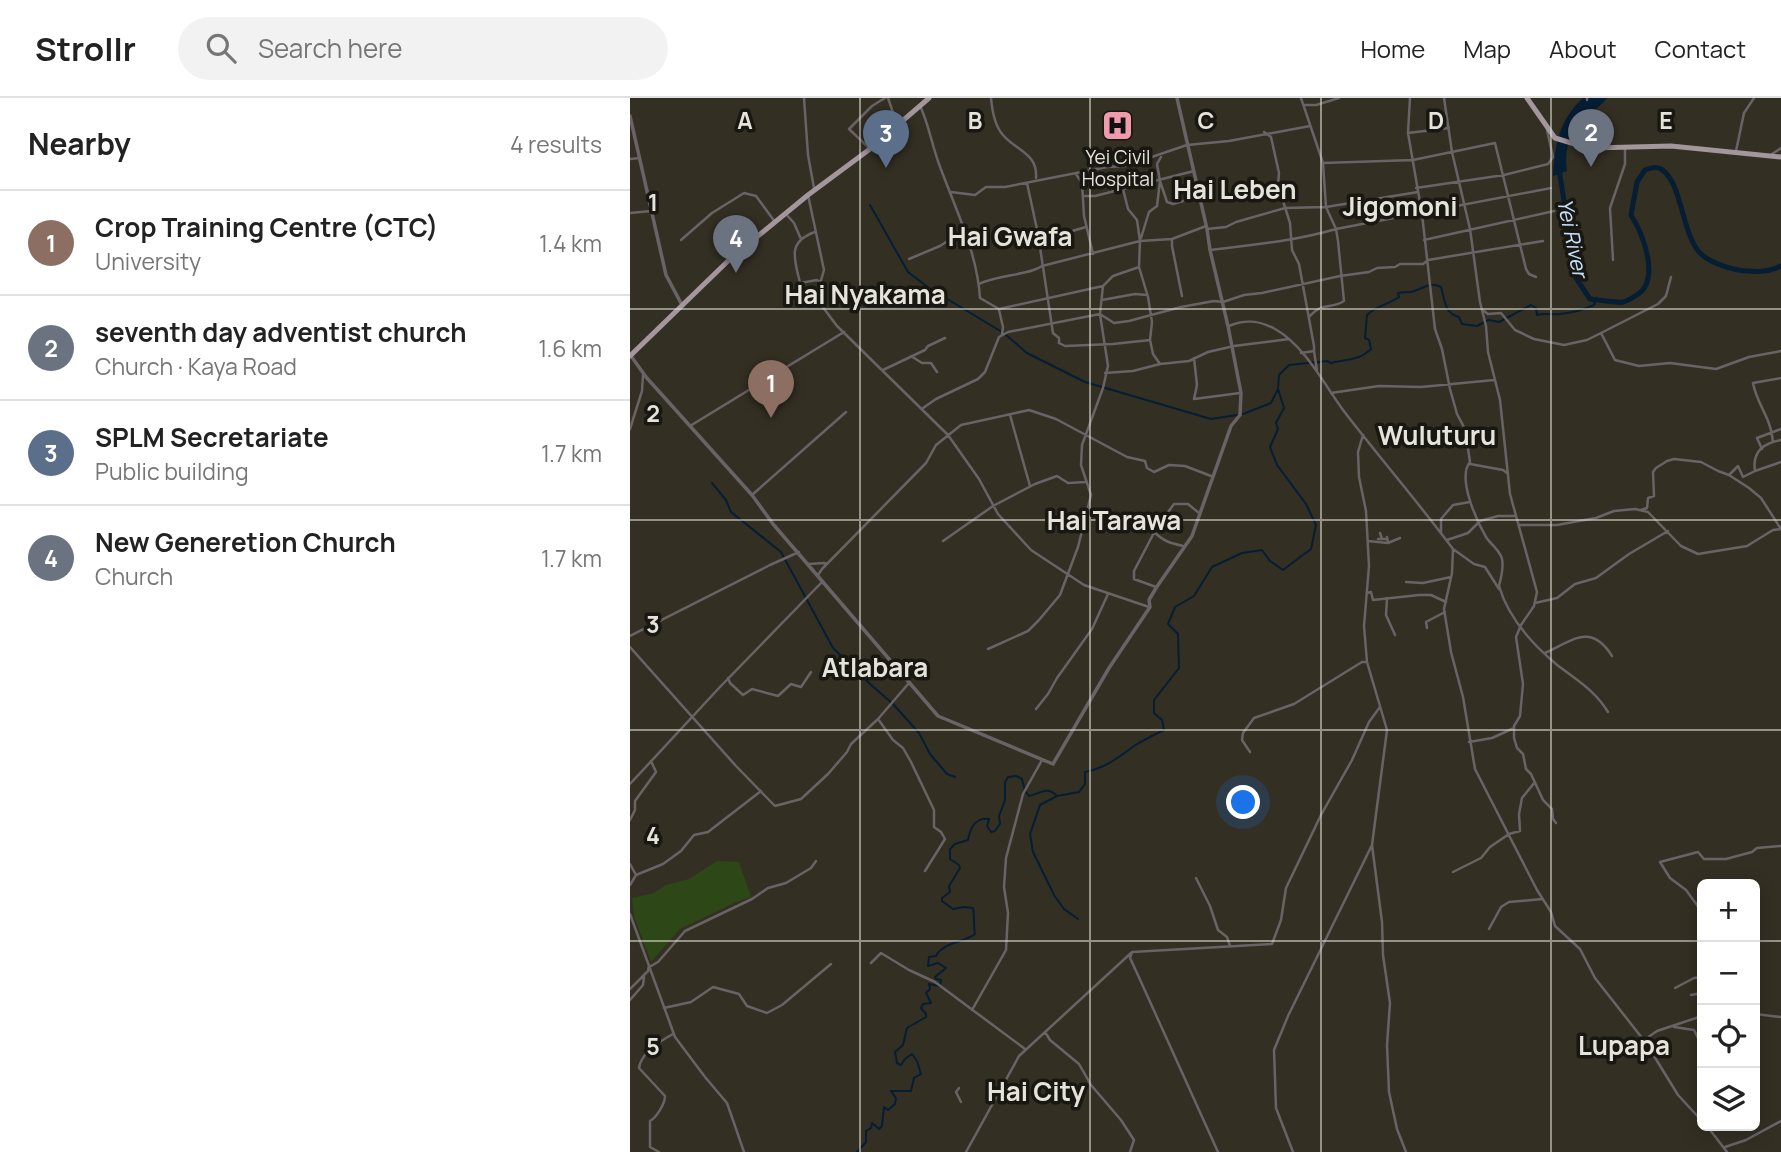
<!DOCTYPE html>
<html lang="en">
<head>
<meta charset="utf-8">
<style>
  :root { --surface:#fff; --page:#f2f2f2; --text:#222; --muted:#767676; --line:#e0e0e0; --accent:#805861 }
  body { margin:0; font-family:Manrope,sans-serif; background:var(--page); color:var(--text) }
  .controls { position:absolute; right:21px; bottom:21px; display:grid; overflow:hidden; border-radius:10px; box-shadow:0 4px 18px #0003 }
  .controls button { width:63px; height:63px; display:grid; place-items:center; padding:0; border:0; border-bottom:2px solid var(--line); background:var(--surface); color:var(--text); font:35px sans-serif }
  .you { position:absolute; left:614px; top:705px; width:24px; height:24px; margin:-18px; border:5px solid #fff; border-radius:50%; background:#1a73e8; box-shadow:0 0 0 10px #1a73e833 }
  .badge { display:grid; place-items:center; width:46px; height:46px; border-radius:50%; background:var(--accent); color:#fff; font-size:23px; font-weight:700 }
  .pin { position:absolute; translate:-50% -58px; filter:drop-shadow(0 2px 4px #0008) }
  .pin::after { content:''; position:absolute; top:37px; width:24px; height:21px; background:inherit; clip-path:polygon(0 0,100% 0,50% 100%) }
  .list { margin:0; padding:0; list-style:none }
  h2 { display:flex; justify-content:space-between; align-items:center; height:91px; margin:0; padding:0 28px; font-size:30px }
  h2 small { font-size:23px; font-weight:400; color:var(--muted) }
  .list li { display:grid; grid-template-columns:46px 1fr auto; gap:21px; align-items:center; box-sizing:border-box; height:105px; padding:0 28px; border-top:2px solid var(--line) }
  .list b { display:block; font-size:26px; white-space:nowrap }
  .list p { margin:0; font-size:23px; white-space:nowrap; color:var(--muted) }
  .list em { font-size:23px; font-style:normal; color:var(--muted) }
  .icon { flex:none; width:38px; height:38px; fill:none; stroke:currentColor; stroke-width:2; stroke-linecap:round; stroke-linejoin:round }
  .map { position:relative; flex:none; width:1151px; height:1054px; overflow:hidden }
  header { display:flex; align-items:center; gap:42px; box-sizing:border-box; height:98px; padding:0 35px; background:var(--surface); border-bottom:2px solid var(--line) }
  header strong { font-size:33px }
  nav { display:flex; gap:38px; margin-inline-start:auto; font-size:24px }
  .search { width:490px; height:63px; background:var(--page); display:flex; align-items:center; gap:18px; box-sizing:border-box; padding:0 24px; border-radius:38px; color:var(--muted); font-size:26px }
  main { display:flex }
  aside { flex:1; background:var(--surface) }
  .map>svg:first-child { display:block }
  .green { fill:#2e4716 }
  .water { fill:#051e34 }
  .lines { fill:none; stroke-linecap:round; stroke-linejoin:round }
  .stream { stroke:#051e34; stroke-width:2 }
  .river { stroke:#051e34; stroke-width:5 }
  .minor { stroke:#6a6366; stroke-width:2.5 }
  .tertiary { stroke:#6a6366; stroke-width:3.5 }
  .primary { stroke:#a4969d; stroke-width:5 }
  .grid { fill:none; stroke:#e6e3db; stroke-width:2; stroke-opacity:0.55 }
  .labels { text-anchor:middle; stroke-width:7; stroke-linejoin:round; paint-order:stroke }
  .poi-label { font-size:19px; fill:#e6e3db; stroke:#191711 }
  .water-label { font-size:21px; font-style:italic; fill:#c6e1fc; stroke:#191711 }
  .district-label { font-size:26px; font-weight:bold; fill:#e6e3db; stroke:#191711 }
  .grid-label { font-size:23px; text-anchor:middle; font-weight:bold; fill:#e6e3db; stroke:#191711; stroke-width:7; stroke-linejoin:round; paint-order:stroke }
</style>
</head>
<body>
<header>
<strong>Strollr</strong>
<div class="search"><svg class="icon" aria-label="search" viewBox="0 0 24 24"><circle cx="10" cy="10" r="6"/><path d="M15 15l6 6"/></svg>Search here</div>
<nav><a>Home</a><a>Map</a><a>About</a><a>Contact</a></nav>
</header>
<main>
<aside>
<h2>Nearby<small>4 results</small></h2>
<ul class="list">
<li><span class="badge" style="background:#8d6e63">1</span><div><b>Crop Training Centre (CTC)</b><p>University</p></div><em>1.4 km</em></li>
<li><span class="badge" style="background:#6b7280">2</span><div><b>seventh day adventist church</b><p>Church · Kaya Road</p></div><em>1.6 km</em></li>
<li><span class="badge" style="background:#5c6f8a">3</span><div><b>SPLM Secretariate</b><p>Public building</p></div><em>1.7 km</em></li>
<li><span class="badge" style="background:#6b7280">4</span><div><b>New Generetion Church</b><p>Church</p></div><em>1.7 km</em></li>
</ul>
</aside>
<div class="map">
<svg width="1151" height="1054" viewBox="0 0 1151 1054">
  <rect width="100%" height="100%" fill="#332f23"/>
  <path class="green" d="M87,763l22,1 12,35 -15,5 -56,27 -29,33 -17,-46 -2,-18 22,-5 12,-8 23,-6z"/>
  <path class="water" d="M953,0h25c-25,24 -46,34 -41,73l-14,5c2,-32 6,-56 30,-78z"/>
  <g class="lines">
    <path class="stream" d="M240,107l38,67 21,16 73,44
      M376,237l21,18 58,29 126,37 26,-4
      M613,316l28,-11 7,-14 1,-14 10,-10 38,-4 4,2c15,-4 28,-2 40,-14l-2,-9 -4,-2 2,-23c9,-9 22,-11 32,-18l-1,-4c5,-1 9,-1 13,-1 13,-3 17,-11 30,-5 4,13 3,26 18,30l3,7 15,2 12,-6 10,2 32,-17 5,3 1,7c8,-2 15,0 23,-1 10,-1 23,-4 34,-9l1,-2 -5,-4
      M82,385l14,17 5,12 50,40 52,96 37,36 23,20 26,29 11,21 17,20 8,3
      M448,821l-14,-10 -10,-14 -21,-43 -3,-18 10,-29 17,-9 22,-4 6,-8v-12c20,-4 33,-14 49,-26 9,-6 20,-11 30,-16l-2,-10 -8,-7v-13l25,-32 -1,-34 -10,-10 7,-17 19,-11 18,-29 30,-14 20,-3 8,11 13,9 28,-21 5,-24 -10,-21 -29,-39 -7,-18 8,-18 -2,-6 8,-15 -6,-19
      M310,887l1,-5 -5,-1 -1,-2 11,-9 -8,-5 -10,3 1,-9 7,-1c6,-13 29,-14 39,-22 -2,-9 0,-17 -2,-26l-9,-1 -11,2 -11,-8v-3l8,-6 -1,-6 11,-18 -1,-3 -9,-6v-10l5,-5 13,-4c2,-12 8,-23 21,-21l-2,7 4,6 4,-1 5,-7 -1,-8 6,-16v-18l3,-5 8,-1 6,3 3,12 4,5c11,-2 17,-10 27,-1
      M227,1054l9,-10v-11l5,-3 1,-5 7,6 3,-3 2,-19 4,3 7,-6 1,-6 -5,-7h20l3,-13 7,-4 -4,-13 -5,-7 -7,5 -4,6 -4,-2 -2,-11 8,-7 4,-17 19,-11v-3l-5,-6 2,-4 8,-1 -5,-10 4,-4 -1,-5 10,2"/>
    <path class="river" d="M929,71l17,109 14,21c10,1 23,4 33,3 5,-1 10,-5 14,-7 24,-15 6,-61 -6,-80l6,-33 8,-12c5,-2 11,-4 16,-1 21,13 20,61 38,83 8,9 27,16 39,18 16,2 28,3 43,-4"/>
    <path class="minor" d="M174,0l4,57 6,33
      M258,0l9,26
      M361,0c1,12 3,27 12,37 12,15 35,18 33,43
      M671,0l22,65 3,44 10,22 2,12 6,60c-14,9 -21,0 -35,16
      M780,0l-2,35 14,81 13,115 7,20 8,40 7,25 8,15 5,33c-13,15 6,58 16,75 5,8 14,13 16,22 2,10 -1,18 -3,27 9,31 32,57 57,78 19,15 39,26 52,48
      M814,0l8,54 18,77 10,73 6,24 2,26 12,48 10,94 27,98 -3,14 -13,19 -5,12 7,47 -3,32 -6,10v12l3,10 6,6 3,15 5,5 12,26 9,9 1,10 3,4
      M957,0v2
      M674,7h12l23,-7
      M291,10c8,18 11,37 18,56 16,44 38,87 41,134l19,11 104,-23 10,-10 26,-9
      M634,34l7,5 8,36 -1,12 12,38 2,27 7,14 15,82v5l-13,2
      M778,35l41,-5
      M240,51l-21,-20 23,-23 13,-8
      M1106,53l8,-38 10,-15
      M1139,58l12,-8
      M0,61l10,-1
      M693,65l90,-3 82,-17 31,126 3,5 7,3
      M446,76l6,9 2,33 9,38
      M530,83l7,21 6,2 27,-8
      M397,85l11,51 15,99 6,5v5l6,3 48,-2 37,-4
      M786,90l88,-13 44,-11 5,-7 -6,-27
      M493,91l5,20 9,11 3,21 -1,26 9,30 4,25 -2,18 3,14 7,10
      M321,94l24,3 11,-8h19l102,-20 18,-1 62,-21 42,-4 81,-15
      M178,97l16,75 -6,21 4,15 15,20 111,109 31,44 19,35 33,36 53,35 65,22
      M454,98h11l99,-25
      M0,115l21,-2
      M155,115l9,10 7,16
      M577,131l19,-2 10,-5 49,-14 41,-1 92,-15
      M185,134c-29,10 -20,28 -15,51l17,-3 4,2
      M409,140l16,-2 31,-9
      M511,140l8,-26 8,-6 3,-25 -3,-17 4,-7
      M542,141v7l10,50
      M51,142l31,-27 32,-20 12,3 19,26
      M794,142l130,-29
      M580,152c42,-5 85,-9 126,-21l215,-41
      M279,161l31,-13 24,-16
      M983,162l-3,-52 15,-44v-17
      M349,186c18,-9 51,-9 63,-18l98,-25 32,-2 34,-13
      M472,202l33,-6 12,1
      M369,212l4,17 -1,8
      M854,213l4,3 13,-1 14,17 19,9 30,6 23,-5 14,-7 14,27 24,6 31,-3 46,6 33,-12 32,-6
      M599,228c16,-7 30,-6 46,3 29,16 49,55 68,81 36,47 75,92 110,139l-1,24 -8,36 7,43 12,45 12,72 62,121 14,22 4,14 25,23 15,29 51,65 32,52 24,26
      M971,235l57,-29 8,-8 5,-19
      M684,253l3,20
      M281,258l11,7h9l6,9
      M564,260l3,27 -3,14 46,-6
      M253,272l42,-20 3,-4 17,-8
      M475,275l28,-2 27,-7 29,-3 19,-9 26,-6 55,-7
      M701,295l48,-7 42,1 73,-7
      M293,310l13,-9 42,-20 7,-7 14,-35 9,-5 92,-18 14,9 15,-2 52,-14 33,-6 9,1 21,-7 18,-2 78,-17 29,-4 8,-4 18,-1 5,-3h23l5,-4 115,-19
      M380,317l20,71
      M60,328l154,-94
      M0,331l12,-38 1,-16
      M1143,344c-2,-25 -16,-37 -20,-59l28,-5
      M1132,351l-5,-11 24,-9
      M840,366l33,6 4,3
      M1125,373l26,-9
      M1100,376l8,-8 5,11 12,-6c-3,-19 8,-28 26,-31
      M122,397l94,-83
      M889,427h38l39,-7 18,-7 21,-2 13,3 33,34 17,8 49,-8 26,-16 8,-1 -20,-31 -12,-10 -20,-13 -11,-4 -17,-9 -27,-3 -7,2 -11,7 -3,4 1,24 -6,2 -1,10 -6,2
      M524,434c11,10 16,11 29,14
      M811,434v-13l12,-14 17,-3
      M750,435l2,6
      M748,441h8
      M817,442l21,-7 12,-12 18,-5h18
      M313,443l50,-35 42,-22 22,-8 11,7 18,-1
      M738,443l20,2 -1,-6
      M758,445l12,-5
      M823,451l21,15 11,3 14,22
      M178,466l17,-1
      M188,477l4,-6 104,-106 10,-18 25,-20 68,-15 27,9 71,38 18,4 2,7 7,4 15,-7 16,1 26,10
      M776,484l17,1 28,-6
      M526,489l-22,-8v-8l23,-44 17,-23h14l11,9
      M737,495l4,-1 2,8 46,-5h12l15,7
      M757,500l-1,17 9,20
      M905,505l22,-5 18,-14 21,-6 33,-24 39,-23
      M797,530l-1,-6 19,-10
      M0,538l140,-71 29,-13
      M0,549l106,119 39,40 26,-7 27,-25 19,-22 4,-8 27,-25
      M358,551l40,-18 11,-11 21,-25 18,-48 13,-52 -10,-30 1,-20 21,-57 5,-22 -8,-52 3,-28
      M915,555c28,-13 46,-30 67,3
      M98,580l2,5 13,12 9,-6 26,7 13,-12 10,3 10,-15
      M279,585l-31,36 15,21 10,8 8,14 23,48v17l7,5 4,7 -20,32
      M406,611l12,-15 9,-16 35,-49 16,-35
      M839,644l23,-4 22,-10
      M620,654l-8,-12 1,-7 11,-15 40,-14 68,-42h5
      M0,686l89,-96 104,-107
      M0,722l5,-10v-9l21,-29 -5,-11
      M742,747l10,77 1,33 7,48 -3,42 2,47 8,37 9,23
      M0,766l6,11 -6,10
      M823,774l28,-14 9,-11 19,-13 11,-3 -1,-17 3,-16 13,-16
      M6,777l27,-11 18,-13 13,-16 14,-3 53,-41
      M566,780l14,28 8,24 9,7 3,9
      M1072,814l-16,-22 -16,-12 -10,-16 38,-10 6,7h22l26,-7 5,-4 24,-2
      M0,816l45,123 30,40 22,26 17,49
      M859,831l12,-22 8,-5 33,-3
      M241,865l10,-10 28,17 26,12 90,67
      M21,868l7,-4 27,-31 67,-32 16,-11 18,-5 25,-15 5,-7
      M1125,884v12
      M1045,890l19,-10 8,-1
      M0,891l18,-18 1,-6
      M1061,897l11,-2
      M0,902l13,-15 1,-8
      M34,910l27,-6 22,-15 26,7 8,12 20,7 15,-8 49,-41
      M342,912l34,-60 2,-37 -4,-26 2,-29 17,-64 19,-34
      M1125,916l26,3
      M1044,929l20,3 8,16
      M415,934l5,8 29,24 12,21 30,35 13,20 -4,12
      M1014,942l13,-9 45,-15
      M1125,957l2,3
      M329,990l-3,4 5,10
      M1077,1028l20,26
      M1095,1049l21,-7 35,-19
      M29,1054l-9,-5v-26c6,-3 15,-17 15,-25l-26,-28c2,-15 21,-27 34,-34
      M336,1054l53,-96 112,-103
      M588,1054l-81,-179 -7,-15 2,-6 140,-8 9,-24 5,-32 35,-73 31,-55 17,-38 11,-15
      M663,1054l-17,-44 -2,-58 14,-34 84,-171 15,-115 -20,-68 -3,-36 5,-60 -3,-55 -7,-34 -1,-25 5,-17"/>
    <path class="tertiary" d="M0,18l36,159 16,30
      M1,258l15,21 106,118 21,29 165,192 115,48 56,-96 41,-61 -1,-7 7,-12 36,-52 39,-110 9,-11 1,-22 -13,-67 -18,-76 -3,-21 -30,-131"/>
    <path class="primary" d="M897,0l28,40 23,7 15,3 78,-2 110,11
      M0,258l100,-97 78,-64 62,-46 59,-51"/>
  </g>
  <path class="grid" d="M230,0v1054M460,0v1054M691,0v1054M921,0v1054M0,211h1151M0,422h1151M0,632h1151M0,843h1072M1125,843h26"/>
  <defs>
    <symbol id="hospital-square" viewBox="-11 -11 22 22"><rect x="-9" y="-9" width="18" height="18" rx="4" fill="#f29aad" stroke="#191711"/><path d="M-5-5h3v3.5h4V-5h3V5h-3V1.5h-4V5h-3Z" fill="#111"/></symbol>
  </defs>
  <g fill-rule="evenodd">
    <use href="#hospital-square" x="470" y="10" width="35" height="35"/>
  </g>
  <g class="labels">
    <g class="poi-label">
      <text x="488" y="66">Yei Civil<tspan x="488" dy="22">Hospital</tspan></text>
    </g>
    <g class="water-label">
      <text transform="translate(942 140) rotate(78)" y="7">Yei River</text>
    </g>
    <g class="district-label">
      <text x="605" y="101">Hai Leben</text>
      <text x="770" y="118">Jigomoni</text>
      <text x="380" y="148">Hai Gwafa</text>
      <text x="235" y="206">Hai Nyakama</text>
      <text x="807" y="347">Wuluturu</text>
      <text x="484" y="432">Hai Tarawa</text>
      <text x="245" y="579">Atlabara</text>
      <text x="994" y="957">Lupapa</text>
      <text x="406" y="1003">Hai City</text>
    </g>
  </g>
  <g class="grid-label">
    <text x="115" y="31">A</text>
    <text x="345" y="31">B</text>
    <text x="576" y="31">C</text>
    <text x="806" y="31">D</text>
    <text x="1036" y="31">E</text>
    <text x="23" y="113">1</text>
    <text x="23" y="324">2</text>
    <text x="23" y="535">3</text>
    <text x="23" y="746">4</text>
    <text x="23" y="957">5</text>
  </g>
</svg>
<div class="controls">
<button>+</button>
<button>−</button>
<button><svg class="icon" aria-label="locate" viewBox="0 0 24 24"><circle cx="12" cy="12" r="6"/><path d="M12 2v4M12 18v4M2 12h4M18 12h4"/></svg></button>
<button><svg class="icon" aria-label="layers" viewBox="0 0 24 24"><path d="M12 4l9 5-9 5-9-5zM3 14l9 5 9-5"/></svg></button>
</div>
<div class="you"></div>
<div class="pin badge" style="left:141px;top:320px;background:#8d6e63">1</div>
<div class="pin badge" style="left:961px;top:69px;background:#6b7280">2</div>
<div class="pin badge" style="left:256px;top:70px;background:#5c6f8a">3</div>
<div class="pin badge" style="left:106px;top:175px;background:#6b7280">4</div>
</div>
</main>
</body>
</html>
